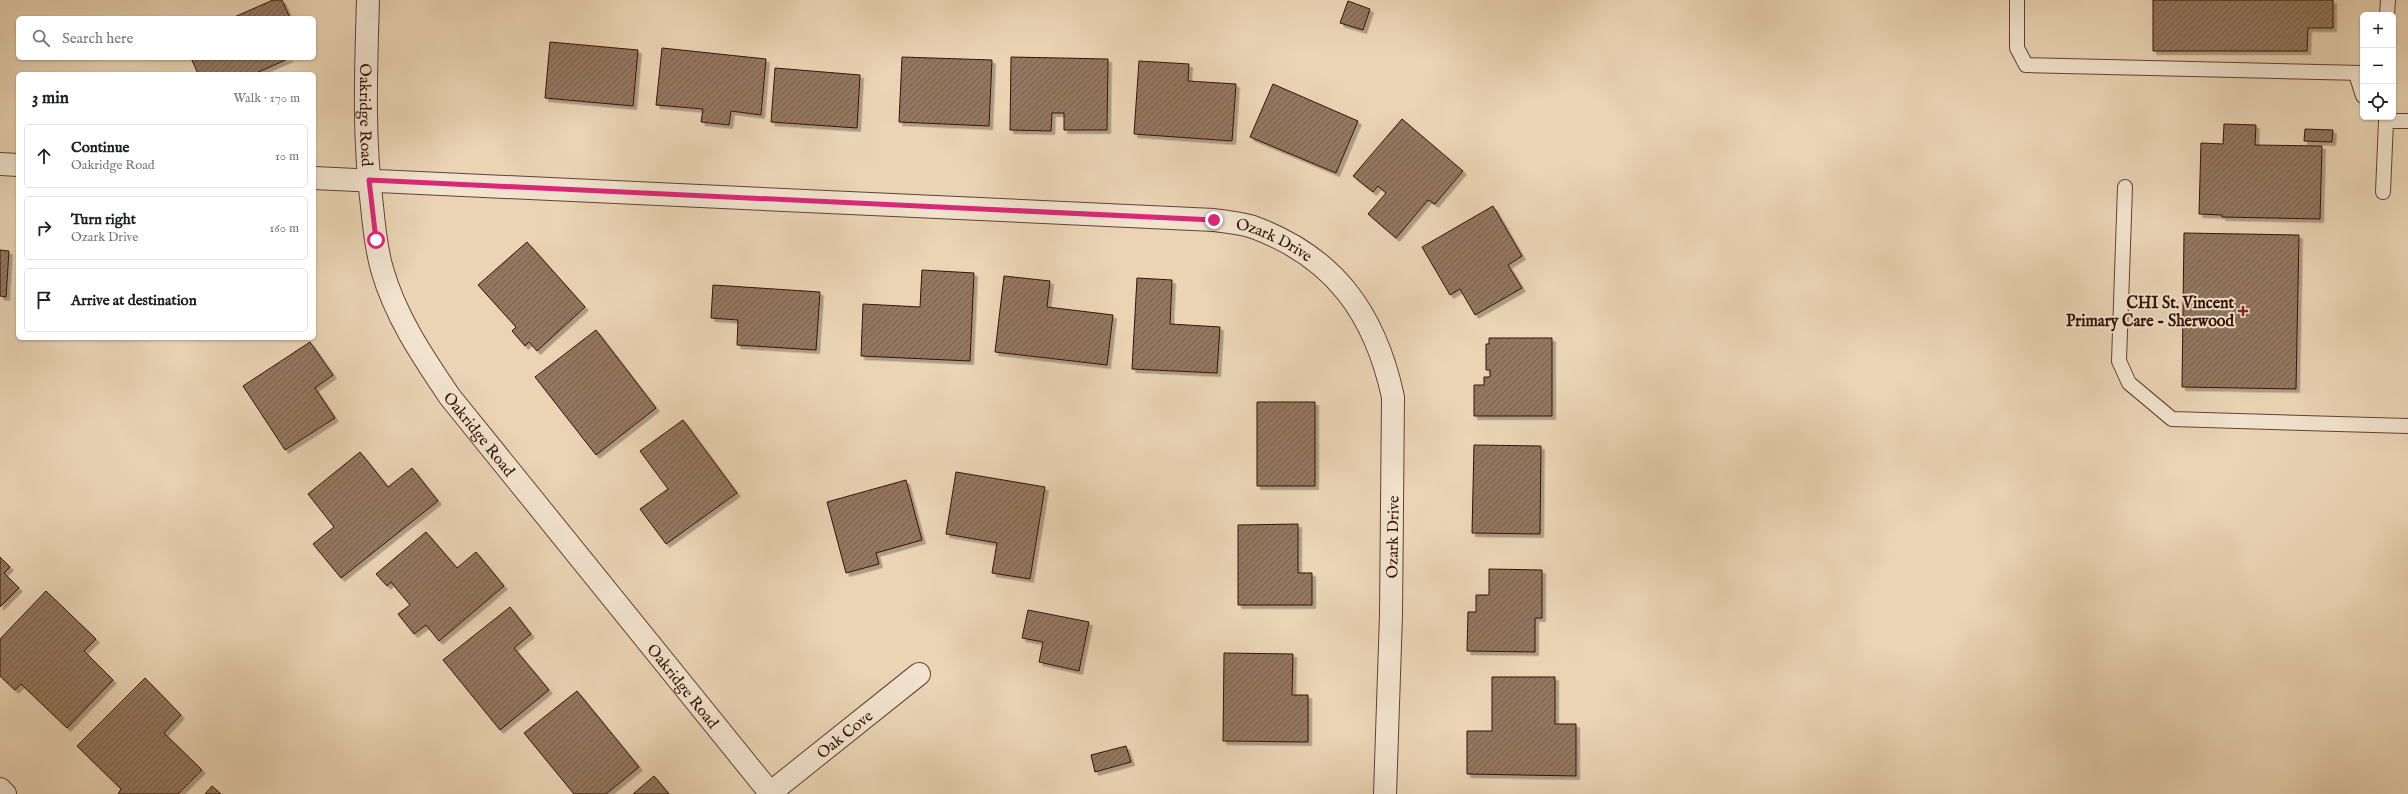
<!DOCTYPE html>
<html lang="en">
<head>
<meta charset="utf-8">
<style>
  :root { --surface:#fff; --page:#f6f6f6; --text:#202124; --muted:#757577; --line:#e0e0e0 }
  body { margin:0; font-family:"IM FELL English",serif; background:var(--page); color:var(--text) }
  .controls { position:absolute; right:12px; top:12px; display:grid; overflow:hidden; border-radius:6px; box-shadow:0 1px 3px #0004 }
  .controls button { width:36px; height:36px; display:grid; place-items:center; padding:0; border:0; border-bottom:1px solid var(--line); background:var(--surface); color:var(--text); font:20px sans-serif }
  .stop { position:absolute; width:12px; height:12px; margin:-9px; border:3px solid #db2777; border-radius:50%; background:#fff }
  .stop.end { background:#db2777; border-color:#fff; box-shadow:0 1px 4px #0008 }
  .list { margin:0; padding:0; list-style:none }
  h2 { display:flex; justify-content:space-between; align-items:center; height:52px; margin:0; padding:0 16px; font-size:17px }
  h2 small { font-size:13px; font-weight:400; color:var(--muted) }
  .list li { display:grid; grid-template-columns:26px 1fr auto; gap:12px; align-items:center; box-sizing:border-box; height:64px; margin:0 8px 8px; padding:0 8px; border:1px solid var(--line); border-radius:6px }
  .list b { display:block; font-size:15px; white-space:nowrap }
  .list p { margin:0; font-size:13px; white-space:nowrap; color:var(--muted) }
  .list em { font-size:13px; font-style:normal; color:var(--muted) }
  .icon { flex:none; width:22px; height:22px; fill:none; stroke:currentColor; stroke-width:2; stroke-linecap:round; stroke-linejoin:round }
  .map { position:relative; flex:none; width:2408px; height:794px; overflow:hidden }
  .search { position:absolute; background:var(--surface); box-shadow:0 1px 3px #0004; left:16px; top:16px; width:300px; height:44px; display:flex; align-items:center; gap:10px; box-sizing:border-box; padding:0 14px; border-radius:6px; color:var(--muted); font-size:15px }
  .panel { position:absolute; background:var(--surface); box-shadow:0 1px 3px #0004; left:16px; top:72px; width:300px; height:268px; border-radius:6px }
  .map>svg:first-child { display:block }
  .building { fill:url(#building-hatch); stroke:#341204; filter:url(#shadow) }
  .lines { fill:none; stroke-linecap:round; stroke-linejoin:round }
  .lane-casing { stroke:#624230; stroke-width:16 }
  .street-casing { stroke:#624230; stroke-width:24 }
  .lane { stroke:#f1e3ce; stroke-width:14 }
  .street { stroke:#f1e3ce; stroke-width:22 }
  .route { stroke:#db2777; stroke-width:5 }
  .poi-dot { fill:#8f2418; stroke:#f1e3ce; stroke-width:1.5 }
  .labels { text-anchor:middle; stroke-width:4; stroke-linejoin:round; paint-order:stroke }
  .street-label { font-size:16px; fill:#341204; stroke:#f1e3ce }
  .poi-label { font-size:16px; font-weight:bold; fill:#341204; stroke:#f1e3ce; text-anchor:end }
</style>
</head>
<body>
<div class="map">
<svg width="2408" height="794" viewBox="0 0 2408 794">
  <defs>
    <pattern id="building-hatch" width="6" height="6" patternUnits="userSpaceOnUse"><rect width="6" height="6" fill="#937760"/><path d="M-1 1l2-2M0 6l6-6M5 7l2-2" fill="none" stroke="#79604d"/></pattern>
    <filter id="shadow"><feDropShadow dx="3.5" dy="3.5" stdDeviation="0" flood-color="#0004"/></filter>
  </defs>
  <rect width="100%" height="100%" fill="#ead4b4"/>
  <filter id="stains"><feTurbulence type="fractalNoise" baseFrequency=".005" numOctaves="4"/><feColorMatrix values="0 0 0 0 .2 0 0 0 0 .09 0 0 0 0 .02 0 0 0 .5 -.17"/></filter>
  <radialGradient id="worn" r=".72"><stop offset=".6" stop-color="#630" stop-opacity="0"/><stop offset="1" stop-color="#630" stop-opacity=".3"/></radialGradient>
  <path class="building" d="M273,0h9l8,18h-58z
    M2153,0h180v28h-25l-1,23h-154z
    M1348,1l22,8 -7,21 -23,-7z
    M550,42l88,8 -5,56 -88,-8z
    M662,48l104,11 -5,56 -30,-4 -2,14 -28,-3 2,-13 -47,-4z
    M902,57l90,3 -3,66 -90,-4z
    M1011,57l97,2 -1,71h-43v-17h-12l-1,18 -41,-1z
    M191,58h99l-36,16h-56z
    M1139,61l50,3 -1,17 48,3 -4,57 -98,-7z
    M775,68l85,7 -3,53 -86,-6z
    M1273,84l85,37 -22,52 -86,-36z
    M1402,119l61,52 -28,33 -7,-4 -32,38 -28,-24 18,-21 -8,-7 -5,6 -20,-16z
    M2224,124l32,1 -1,20 67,1 -2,73 -98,-2v-2l-23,-1 2,-71 22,1z
    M2305,129l28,1 -1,12 -28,-1z
    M1493,206l29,50 -14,9 14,23 -47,27 -15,-26 -10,6 -28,-48z
    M2184,233l115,2 -3,154 -114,-2z
    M527,242l58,65 -48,44 -8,-9 -4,4 -13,-15 4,-4 -38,-42z
    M0,250l9,1 -3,46 -6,-1z
    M922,270l52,3 -4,88 -109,-5 2,-52 57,3z
    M1004,276l46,5 -3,26 66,8 -6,50 -112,-13z
    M1137,278l35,2 -2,44 50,3 -3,46 -85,-4z
    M713,285l107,7 -4,58 -79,-5 1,-25 -27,-2z
    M596,330l60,78 -60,47 -61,-78z
    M1489,338h63v78h-78v-31h10v-8h6v-7h-4v-26h3z
    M310,342l23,33 -18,13 20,30 -50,32 -42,-64z
    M1257,402h58v84h-58z
    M683,420l54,73 -71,51 -26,-35 28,-20 -28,-38z
    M1474,445l67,1 -1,88 -68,-1z
    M360,452l28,35 24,-19 26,33 -97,77 -28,-34 21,-17 -26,-33z
    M956,472l89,15 -15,92 -38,-6 5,-30 -51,-9z
    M906,480l16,60 -46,13 3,11 -33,9 -19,-71z
    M1298,524v49h14v32h-74v-80z
    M426,532l31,36 19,-16 28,34 -65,55 -13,-16 -12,9 -16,-20 12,-9 -19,-23 -4,4 -11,-12z
    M0,557l10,10 -6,6 15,15 -19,19z
    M1489,569l53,1v48h-7v34l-68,-1 1,-39h8v-17h13z
    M46,591l50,48 -12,12 29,29 -46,48 -46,-44 -6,6 -15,-14v-37z
    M510,607l21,27 -17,14 35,42 -49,40 -57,-70z
    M1028,610l61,12 -10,49 -40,-9 4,-20 -21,-4z
    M1224,653l69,1 -1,41h16v47l-85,-1z
    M1492,677h63v47h21v52l-109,-2v-43h25z
    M145,678l36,37 -17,18 38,37 -24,24h-60l3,-5 -44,-43z
    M577,691l62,76 -33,27h-32l-50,-61z
    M1126,746l5,16 -36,10 -4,-17z
    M654,776l15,18h-36z
    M212,786l9,8h-16z"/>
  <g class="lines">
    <defs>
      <path id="lane" d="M2017,0v48l9,17 337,8
        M2387,15l1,-15
        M2356,74l7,22
        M2125,187l-6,174 10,22 43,36 236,7
        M2383,192l3,-71h22"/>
      <g id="street">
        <path id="s1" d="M368,0c-2,69 -5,137 4,206 2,21 4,43 10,63 13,47 41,88 68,128l321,397"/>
        <path d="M0,164l18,1"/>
        <path id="s2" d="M314,178l900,42c13,2 27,3 39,7 82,30 122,87 140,170l-2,218 -6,179"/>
        <path d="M0,789l5,5"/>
        <path id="s3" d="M770,793l149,-119"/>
      </g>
    </defs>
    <use href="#lane" class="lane-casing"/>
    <use href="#street" class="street-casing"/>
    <use href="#lane" class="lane"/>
    <use href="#street" class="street"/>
  </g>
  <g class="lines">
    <path class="route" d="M376,240l-7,-60 845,40"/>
  </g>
  <path class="poi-dot" d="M2241 305h4v4h4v4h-4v4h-4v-4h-4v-4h4z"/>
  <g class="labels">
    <g class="street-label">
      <text dy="6" stroke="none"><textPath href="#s1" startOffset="115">Oakridge Road</textPath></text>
      <text dy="6" stroke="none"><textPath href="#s2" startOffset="965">Ozark Drive</textPath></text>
      <text dy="6" stroke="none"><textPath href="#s1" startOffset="463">Oakridge Road</textPath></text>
      <text transform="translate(1392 537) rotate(-89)" y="6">Ozark Drive</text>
      <text dy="6" stroke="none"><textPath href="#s1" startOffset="787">Oakridge Road</textPath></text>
      <text dy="6" stroke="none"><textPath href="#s3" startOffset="95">Oak Cove</textPath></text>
    </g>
    <g class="poi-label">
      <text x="2234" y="308">CHI St. Vincent<tspan x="2234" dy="18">Primary Care - Sherwood</tspan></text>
    </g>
  </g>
  <rect width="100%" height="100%" filter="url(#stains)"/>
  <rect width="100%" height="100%" fill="url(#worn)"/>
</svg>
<div class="controls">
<button>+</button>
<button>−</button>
<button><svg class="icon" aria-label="locate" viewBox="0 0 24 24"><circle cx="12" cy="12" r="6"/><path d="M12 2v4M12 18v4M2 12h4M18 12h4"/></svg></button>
</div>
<div class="stop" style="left:376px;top:240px"></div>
<div class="stop end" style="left:1214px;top:220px"></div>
<div class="search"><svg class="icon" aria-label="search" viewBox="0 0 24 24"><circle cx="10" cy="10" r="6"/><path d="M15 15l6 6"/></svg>Search here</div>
<section class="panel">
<h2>3 min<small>Walk · 170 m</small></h2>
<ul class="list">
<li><svg class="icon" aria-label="ahead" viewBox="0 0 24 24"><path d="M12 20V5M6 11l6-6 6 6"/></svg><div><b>Continue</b><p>Oakridge Road</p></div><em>10 m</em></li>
<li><svg class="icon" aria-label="right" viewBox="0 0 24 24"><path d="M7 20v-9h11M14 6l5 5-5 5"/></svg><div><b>Turn right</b><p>Ozark Drive</p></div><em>160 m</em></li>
<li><svg class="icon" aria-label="arrive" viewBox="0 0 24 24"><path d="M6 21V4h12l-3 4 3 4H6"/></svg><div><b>Arrive at destination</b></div></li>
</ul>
</section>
</div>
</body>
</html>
